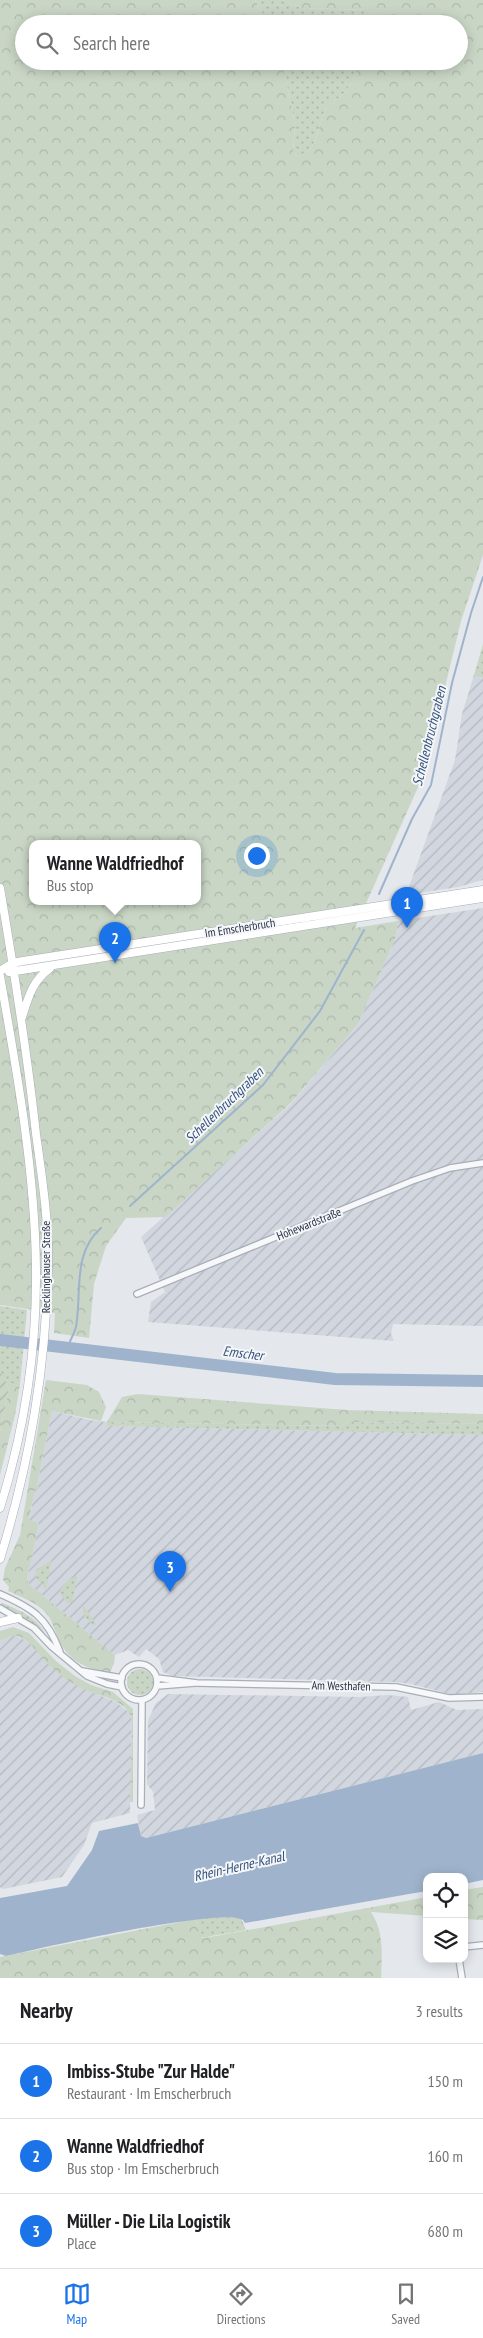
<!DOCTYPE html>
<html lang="en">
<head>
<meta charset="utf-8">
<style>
  :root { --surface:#fff; --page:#f6f6f6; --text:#202124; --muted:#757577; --line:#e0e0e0; --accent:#1a73e8 }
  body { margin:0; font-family:"PT Sans Narrow",sans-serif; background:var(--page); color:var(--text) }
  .controls { position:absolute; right:15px; bottom:15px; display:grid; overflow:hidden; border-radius:10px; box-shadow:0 2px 12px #0003 }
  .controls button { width:45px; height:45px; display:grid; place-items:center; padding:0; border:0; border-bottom:1px solid var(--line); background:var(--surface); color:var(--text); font:25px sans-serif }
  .you { position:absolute; left:256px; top:855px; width:18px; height:18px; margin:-12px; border:4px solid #fff; border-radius:50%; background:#1a73e8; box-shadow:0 0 0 8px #1a73e833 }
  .badge { display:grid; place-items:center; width:32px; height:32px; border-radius:50%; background:var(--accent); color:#fff; font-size:16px; font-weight:700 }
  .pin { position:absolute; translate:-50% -41px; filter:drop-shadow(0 1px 2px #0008) }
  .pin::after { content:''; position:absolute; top:26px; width:18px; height:15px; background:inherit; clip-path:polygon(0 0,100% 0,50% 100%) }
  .popup { position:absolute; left:29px; top:840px; width:172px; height:65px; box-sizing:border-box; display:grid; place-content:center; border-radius:10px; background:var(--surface); filter:drop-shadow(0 1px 4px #0005); font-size:16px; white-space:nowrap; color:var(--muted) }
  .popup b { font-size:19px; color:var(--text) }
  .popup::after { content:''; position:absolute; left:50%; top:100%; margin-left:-10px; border:10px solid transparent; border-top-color:var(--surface) }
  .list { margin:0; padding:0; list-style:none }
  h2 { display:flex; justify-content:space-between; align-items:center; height:65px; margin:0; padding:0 20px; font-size:21px }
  h2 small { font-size:16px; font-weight:400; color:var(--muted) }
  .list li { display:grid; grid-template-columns:32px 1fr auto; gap:15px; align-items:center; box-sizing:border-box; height:75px; padding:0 20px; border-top:1px solid var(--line) }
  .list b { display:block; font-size:19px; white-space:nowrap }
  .list p { margin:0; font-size:16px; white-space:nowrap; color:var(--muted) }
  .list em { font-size:16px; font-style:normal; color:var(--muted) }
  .icon { flex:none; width:28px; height:28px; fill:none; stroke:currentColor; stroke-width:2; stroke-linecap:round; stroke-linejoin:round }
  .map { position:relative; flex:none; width:483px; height:1978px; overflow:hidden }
  .search { position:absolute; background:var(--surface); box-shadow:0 2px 12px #0003; left:15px; right:15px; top:15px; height:55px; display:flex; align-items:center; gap:12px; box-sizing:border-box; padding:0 18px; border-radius:28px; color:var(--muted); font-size:19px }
  .sheet { height:290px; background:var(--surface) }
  nav { display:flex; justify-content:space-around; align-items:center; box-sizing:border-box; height:70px; border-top:1px solid var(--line); background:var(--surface); font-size:14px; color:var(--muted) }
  nav a { display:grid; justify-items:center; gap:2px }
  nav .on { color:var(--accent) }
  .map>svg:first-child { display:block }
  .industrial { fill:url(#industrial-furrows) }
  .grass { fill:url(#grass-dots) }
  .forest { fill:url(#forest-crowns); fill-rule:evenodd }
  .garden { fill:url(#garden-furrows) }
  .water { fill:#9fb4cc }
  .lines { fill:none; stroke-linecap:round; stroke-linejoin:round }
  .stream { stroke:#9fb4cc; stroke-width:2 }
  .river { stroke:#9fb4cc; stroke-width:12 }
  .street-casing { stroke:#a9aeb7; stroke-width:8 }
  .secondary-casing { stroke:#a9aeb7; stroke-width:9 }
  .street { stroke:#f7f8fa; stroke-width:5.5 }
  .secondary { stroke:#fff; stroke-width:8 }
  .labels { text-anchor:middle; stroke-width:4; stroke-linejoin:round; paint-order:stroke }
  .street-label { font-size:12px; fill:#2b3445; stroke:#f4f6f9 }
  .water-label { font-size:14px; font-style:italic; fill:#34527a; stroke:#f4f6f9 }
</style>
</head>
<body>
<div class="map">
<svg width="483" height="1978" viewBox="0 0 483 1978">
  <defs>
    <pattern id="industrial-furrows" width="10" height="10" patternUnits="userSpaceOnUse" patternTransform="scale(1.25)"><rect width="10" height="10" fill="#d2d6de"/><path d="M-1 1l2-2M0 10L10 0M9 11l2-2" fill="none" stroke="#b4b8c0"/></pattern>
    <pattern id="grass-dots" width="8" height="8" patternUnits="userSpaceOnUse" patternTransform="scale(1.25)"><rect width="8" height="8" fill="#c9d6c5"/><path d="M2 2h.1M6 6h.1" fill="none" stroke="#adb8ab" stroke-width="1.8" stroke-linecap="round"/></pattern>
    <pattern id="forest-crowns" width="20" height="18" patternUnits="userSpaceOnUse" patternTransform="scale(1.25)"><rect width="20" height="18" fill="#c9d6c5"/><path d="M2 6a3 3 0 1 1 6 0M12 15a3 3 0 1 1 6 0" fill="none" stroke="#adb8ab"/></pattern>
    <pattern id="garden-furrows" width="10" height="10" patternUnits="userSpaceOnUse" patternTransform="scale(1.25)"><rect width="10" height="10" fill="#c9d6c5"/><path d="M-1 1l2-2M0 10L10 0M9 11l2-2" fill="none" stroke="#adb8ab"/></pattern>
  </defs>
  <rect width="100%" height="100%" fill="#e4e7ec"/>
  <path class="industrial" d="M474,675l9,3v202l-25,7 -52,8 49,-135 7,-46z
    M483,908v418l-90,-2 -2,10 3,7 -246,-19 3,-20 14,-10 -24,-55 151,-134 66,-79 37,-85 3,-18z
    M52,1411l38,9 17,2 -1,4 377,9v257l-29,3 -43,-11 -17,-2 -221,-6 -10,-4 -4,-13 -13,-10 -7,8 -11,-7 -13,5 -86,-71 -2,-4 12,-57 -10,-2 6,-32h3v-2l-1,-1z
    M14,1635l15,7 28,30 23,15 36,15 14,11 2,7 -2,93 -38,10 -8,22 -22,32 -59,12 -3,-2v-246z
    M168,1694l192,3 28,-2 20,2 3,13 28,-8 18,8 26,-1v44l-337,85 -5,-2 -4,-21 18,-5 -2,-18 -6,-8 1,-64 8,-17z"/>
  <path class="grass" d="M255,0h27l19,8 65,2 5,2 3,12h-106z
    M282,61h78c-4,12 -9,27 -19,35 -5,4 -11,6 -15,12 -9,16 -6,44 -29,48l-4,-4 2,-27z
    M483,644v34l-9,-3z
    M0,1306l27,4 -7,74h-13l-7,-10z
    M107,1422l235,4 5,-4 136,2v11l-377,-9z
    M52,1560l-6,29h-1l-9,-12 -1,-7z
    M76,1576l1,2 -5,25h-4l-7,-7 -1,-6 8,-10z
    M2,1603c17,7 37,15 44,33l-16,-14 -29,-16z
    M82,1606h2l12,18 -3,1 -8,-8z
    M127 1682a13 13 0 1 1 26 0a13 13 0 1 1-26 0Z
    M209,1917l32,1 5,12 -46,8 -2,-14 -3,-5z"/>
  <path class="forest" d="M0,0h255l13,24h-244v37h258l13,64 -2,27 4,4c23,-4 20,-32 29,-48 4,-6 10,-8 15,-12 10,-8 15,-23 19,-35h99v-37h-85l-3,-11 -5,-3 -65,-2 -19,-8h201v555l-22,66 -37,153 -69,154 43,-7 -3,18 -37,85 -66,78 -127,115 -39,1 -20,28 -12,38 -5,54 -35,-5 1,-20 -55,-8zM32,844h166v58h-166z
    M46,1380l41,5 12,7 7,15 -5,14 -49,-10 -15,75h2l-1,3h-3l-6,31 10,3 -12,57 2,4 86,71 -1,8 -4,10c-24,-4 -42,-12 -52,-35 -4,-9 -6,-18 -12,-25 -10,-11 -25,-16 -38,-22l1,-4 -6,-7 2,-12 15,-33z
    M10,1383l10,1 -5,31 -15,60v-44l9,-43 -2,-4z
    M138,1394l209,16 136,4v10l-136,-2 -5,4 -235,-4 15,-25z
    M13,1627l16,6 27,28 19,15 16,9 22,7 20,17v93h-3l2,-82c-4,-21 -35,-24 -51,-32 -11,-6 -23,-14 -32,-23 -12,-11 -18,-26 -35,-30l-14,6v-10z
    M483,1887v33l-19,-1v-29z
    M427,1897v19l-56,-4c13,19 11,44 10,66h-381v-21l195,-38 3,5 3,14 15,-2z"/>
  <path class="garden" d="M0,1374h2l7,14 -9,43z"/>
  <path class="water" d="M483,1753v127l-19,4v-7h-37v14l-18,3 -164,29 -2,-3c-21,-13 -203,28 -237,36l-6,-2v-56l67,-12 25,-36 7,-19 39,-8 3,13 5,2z"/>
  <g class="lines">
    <path class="stream" d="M379,894l33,-75 19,-34 21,-102 19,-70 12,-36
      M130,1206l133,-121 57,-74 44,-81
      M67,1348c3,-7 7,-14 9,-21 6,-34 -4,-74 25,-99"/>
    <path class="river" d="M0,1340l335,39 148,2"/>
    <defs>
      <path id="street" d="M137,1294l275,-113 38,-13 33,-5
        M0,1594c32,14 47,23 60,58
        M0,1608l34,20 18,19 35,29 20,8 15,3
        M121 1682a18 18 0 1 1 36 0a18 18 0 1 1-36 0Z
        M82,1671l40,7
        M157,1678l40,5 199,4 53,11 34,-1
        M157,1686l38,-3
        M141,1805l1,-105
        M464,1947l19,-2
        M459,1959l3,19"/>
      <path id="secondary" d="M0,888c14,82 27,163 36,246 6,43 13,88 12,132 -2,102 -18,195 -48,293
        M0,971l13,-8 10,-2 460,-71
        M9,972l474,-74
        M0,976c17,96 35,195 36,293 1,81 -12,162 -36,239
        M22,1017c7,-22 10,-35 28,-49
        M0,1622l18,-4"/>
    </defs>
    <use href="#street" class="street-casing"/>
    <use href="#secondary" class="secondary-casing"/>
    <use href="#street" class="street"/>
    <use href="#secondary" class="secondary"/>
  </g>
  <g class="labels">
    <g class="street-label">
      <text transform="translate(240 928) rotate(-9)" y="4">Im Emscherbruch</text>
      <text transform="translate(309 1224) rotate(-22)" y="4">Hohewardstraße</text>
      <text transform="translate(46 1267) rotate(-90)" y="4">Recklinghauser Straße</text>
      <text transform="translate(341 1686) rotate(1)" y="4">Am Westhafen</text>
    </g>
    <g class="water-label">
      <text transform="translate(429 736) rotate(-76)" y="5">Schellenbruchgraben</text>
      <text transform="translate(224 1105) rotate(-44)" y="5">Schellenbruchgraben</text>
      <text transform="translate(243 1353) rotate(7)" y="5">Emscher</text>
      <text transform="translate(239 1866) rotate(-13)" y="5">Rhein-Herne-Kanal</text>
    </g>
  </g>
</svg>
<div class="controls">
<button><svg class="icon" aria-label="locate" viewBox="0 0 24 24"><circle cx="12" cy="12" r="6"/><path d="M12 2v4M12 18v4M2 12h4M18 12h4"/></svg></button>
<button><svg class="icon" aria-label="layers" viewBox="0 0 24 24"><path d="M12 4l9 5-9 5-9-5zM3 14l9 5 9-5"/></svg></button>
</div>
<div class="you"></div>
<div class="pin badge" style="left:407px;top:928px">1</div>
<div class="pin badge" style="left:115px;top:963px">2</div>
<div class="popup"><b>Wanne Waldfriedhof</b>Bus stop</div>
<div class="pin badge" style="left:170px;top:1592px">3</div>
<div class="search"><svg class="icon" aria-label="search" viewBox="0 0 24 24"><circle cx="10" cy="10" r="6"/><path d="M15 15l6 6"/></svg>Search here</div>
</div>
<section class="sheet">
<h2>Nearby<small>3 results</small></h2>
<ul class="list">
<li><span class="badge">1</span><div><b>Imbiss-Stube &quot;Zur Halde&quot;</b><p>Restaurant · Im Emscherbruch</p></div><em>150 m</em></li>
<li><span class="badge">2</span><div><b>Wanne Waldfriedhof</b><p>Bus stop · Im Emscherbruch</p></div><em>160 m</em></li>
<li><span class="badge">3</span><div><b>Müller - Die Lila Logistik</b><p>Place</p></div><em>680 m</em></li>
</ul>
</section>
<nav>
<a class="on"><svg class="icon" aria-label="map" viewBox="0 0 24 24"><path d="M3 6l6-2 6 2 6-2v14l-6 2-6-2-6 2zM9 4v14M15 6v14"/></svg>Map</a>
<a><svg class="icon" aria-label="directions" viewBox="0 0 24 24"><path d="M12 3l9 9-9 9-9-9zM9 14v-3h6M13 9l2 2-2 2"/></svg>Directions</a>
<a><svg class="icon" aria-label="saved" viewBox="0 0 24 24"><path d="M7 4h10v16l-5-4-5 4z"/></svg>Saved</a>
</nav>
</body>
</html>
